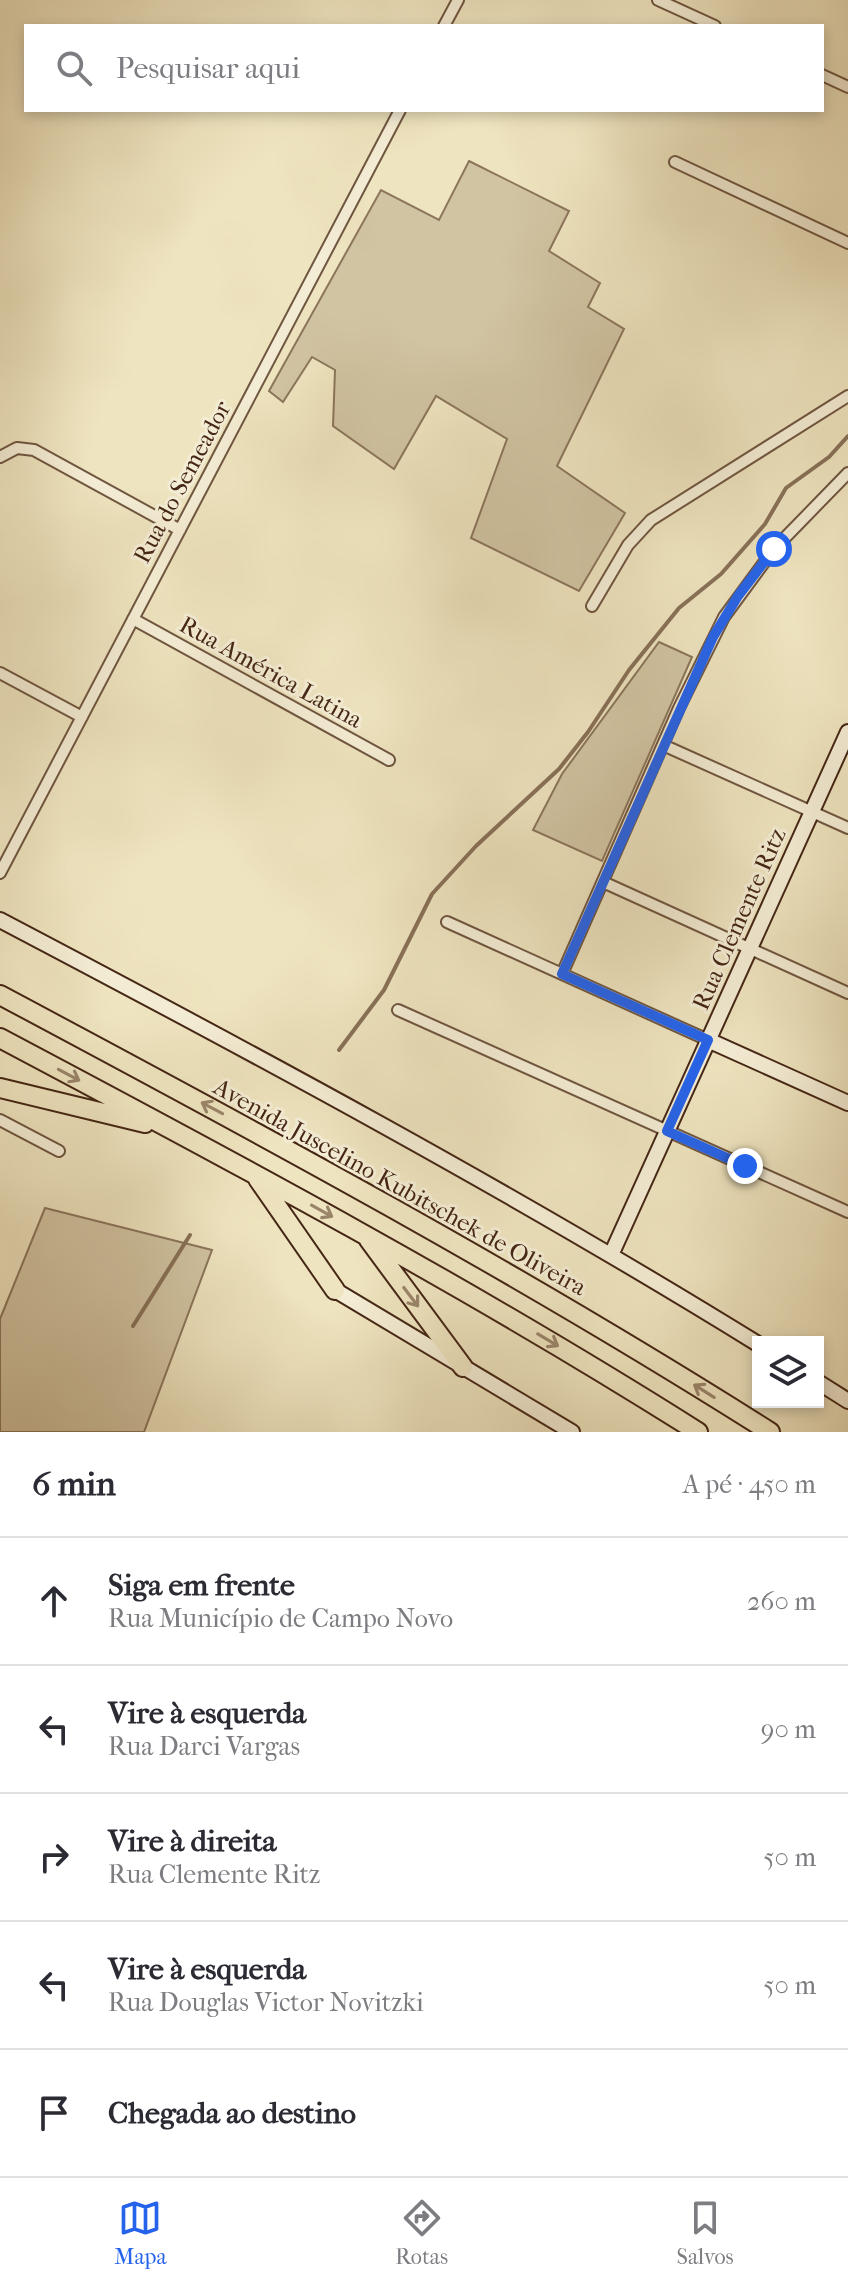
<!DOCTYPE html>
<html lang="pt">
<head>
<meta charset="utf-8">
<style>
  :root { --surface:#fff; --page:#f2f2f3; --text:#2b2b33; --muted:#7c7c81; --line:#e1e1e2; --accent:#2563eb }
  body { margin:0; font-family:"IM FELL French Canon",serif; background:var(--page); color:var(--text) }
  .controls { position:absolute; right:24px; bottom:24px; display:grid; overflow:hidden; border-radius:0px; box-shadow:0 4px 12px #0003 }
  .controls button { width:72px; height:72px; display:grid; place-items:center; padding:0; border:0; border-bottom:2px solid var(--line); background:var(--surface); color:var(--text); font:40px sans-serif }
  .stop { position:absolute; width:24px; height:24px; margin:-18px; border:6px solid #2563eb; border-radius:50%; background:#fff }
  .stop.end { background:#2563eb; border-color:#fff; box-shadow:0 2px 8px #0008 }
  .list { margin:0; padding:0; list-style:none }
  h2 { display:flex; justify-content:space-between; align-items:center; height:104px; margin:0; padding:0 32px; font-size:34px }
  h2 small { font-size:26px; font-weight:400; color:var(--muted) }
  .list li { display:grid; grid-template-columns:52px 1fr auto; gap:24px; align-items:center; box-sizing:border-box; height:128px; padding:0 32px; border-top:2px solid var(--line) }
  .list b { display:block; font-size:30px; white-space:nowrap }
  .list p { margin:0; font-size:26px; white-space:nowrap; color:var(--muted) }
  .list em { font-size:26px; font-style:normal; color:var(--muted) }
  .icon { flex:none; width:44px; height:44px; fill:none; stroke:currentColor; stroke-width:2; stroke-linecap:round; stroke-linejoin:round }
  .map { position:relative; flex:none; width:848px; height:1432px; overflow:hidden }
  .search { position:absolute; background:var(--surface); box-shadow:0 4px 12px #0003; left:24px; right:24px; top:24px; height:88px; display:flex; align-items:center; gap:20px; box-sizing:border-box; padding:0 28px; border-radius:0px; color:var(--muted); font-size:30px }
  .sheet { height:744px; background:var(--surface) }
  nav { display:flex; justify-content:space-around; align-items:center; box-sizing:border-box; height:112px; border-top:2px solid var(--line); background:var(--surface); font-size:22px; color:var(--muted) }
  nav a { display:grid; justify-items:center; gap:4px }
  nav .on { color:var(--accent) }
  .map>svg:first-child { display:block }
  .green { fill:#d1c4a2; stroke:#8b755c; stroke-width:2 }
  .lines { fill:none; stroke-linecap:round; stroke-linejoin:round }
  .stream { stroke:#887158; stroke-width:4 }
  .street-casing { stroke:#6f5640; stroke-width:14 }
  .secondary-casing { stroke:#452615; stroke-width:18 }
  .highway-casing { stroke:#452615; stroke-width:22 }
  .street { stroke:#f4edd5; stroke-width:10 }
  .secondary { stroke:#f4edd5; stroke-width:14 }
  .highway { stroke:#eee4bf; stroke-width:18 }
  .oneway { stroke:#9a856a }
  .route { stroke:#2563eb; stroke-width:10 }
  .labels { text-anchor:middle; stroke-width:6; stroke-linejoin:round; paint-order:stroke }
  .street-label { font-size:24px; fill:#452615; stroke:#f4edd5 }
</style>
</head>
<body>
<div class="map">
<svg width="848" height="1432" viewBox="0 0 848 1432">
  <rect width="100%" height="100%" fill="#eee4bf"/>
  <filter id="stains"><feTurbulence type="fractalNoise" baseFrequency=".0025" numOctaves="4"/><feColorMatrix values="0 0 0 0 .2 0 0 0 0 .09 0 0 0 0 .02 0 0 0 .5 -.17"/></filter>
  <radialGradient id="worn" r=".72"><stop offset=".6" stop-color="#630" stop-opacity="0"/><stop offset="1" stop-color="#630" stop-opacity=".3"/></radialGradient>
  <path class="green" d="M469,161l100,50 -20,40 51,32 -12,24 36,22 -67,137 68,47 -46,78 -108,-53 36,-99 -71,-43 -42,73 -61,-43 2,-56 -23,-13 -29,45 -14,-11 112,-201 58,30z
    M659,642l33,15 -90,204 -69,-31 29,-56z
    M45,1208l167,42 -68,182h-144v-113z"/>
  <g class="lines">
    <path class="stream" d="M339,1050l45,-60 48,-96 44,-48 83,-77 29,-37 41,-62 50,-62 42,-34 44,-50 21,-36 43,-31 19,-21
      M133,1326l57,-91"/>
    <defs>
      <path id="street" d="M658,0l57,26
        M444,26l14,-26
        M822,75l26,12
        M675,162l173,81
        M0,457l17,-9 17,2 146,80
        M592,606l36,-61 23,-25 197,-124
        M133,619l256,141
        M0,673l82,44
        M663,745l185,83
        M0,873l400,-763
        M603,882l245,111
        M447,922l261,118
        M562,974l117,-266 45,-91 50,-68 74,-76
        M398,1010l450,202
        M0,1120l59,31"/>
      <path id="secondary" d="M0,920c257,135 512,272 758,424
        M708,1040l140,63
        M611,1255l237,-523
        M335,1290l237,142
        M818,1382l30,19"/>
      <path id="highway" d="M0,995c261,139 521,279 770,437
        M0,1038c236,125 472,251 698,394
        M0,1088l145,35
        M258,1179l77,111
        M369,1240l94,127"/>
    </defs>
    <use href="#street" class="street-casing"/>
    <use href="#secondary" class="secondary-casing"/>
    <use href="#highway" class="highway-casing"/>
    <use href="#street" class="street"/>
    <use href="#secondary" class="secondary"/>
    <use href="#highway" class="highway"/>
  </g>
  <defs><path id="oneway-shaft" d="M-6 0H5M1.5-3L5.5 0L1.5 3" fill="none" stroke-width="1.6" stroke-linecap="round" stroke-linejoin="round" transform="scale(2)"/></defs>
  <g class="oneway">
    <use href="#oneway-shaft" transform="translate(69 1075) rotate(28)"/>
    <use href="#oneway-shaft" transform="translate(212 1108) rotate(-152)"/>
    <use href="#oneway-shaft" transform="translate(322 1211) rotate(29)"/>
    <use href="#oneway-shaft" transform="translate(411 1297) rotate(53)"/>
    <use href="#oneway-shaft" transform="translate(548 1340) rotate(31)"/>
    <use href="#oneway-shaft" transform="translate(704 1391) rotate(-148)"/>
  </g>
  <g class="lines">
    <path class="route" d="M745,1166l-78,-35 41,-91 -146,-66 151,-337 25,-41 36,-47"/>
  </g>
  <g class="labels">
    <g class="street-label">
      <text transform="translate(182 482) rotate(-62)" y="8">Rua do Semeador</text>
      <text transform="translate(271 672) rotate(29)" y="8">Rua América Latina</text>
      <text transform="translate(739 919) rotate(-66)" y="8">Rua Clemente Ritz</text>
      <text transform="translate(400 1187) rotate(29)" y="8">Avenida Juscelino Kubitschek de Oliveira</text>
    </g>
  </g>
  <rect width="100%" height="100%" filter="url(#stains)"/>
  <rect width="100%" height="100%" fill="url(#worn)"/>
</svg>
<div class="controls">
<button><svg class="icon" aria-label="layers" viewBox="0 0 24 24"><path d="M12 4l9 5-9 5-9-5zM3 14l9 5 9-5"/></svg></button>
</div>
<div class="stop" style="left:774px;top:549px"></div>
<div class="stop end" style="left:745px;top:1166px"></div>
<div class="search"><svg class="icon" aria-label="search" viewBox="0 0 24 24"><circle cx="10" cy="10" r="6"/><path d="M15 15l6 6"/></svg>Pesquisar aqui</div>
</div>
<section class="sheet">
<h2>6 min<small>A pé · 450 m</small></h2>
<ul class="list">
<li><svg class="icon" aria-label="ahead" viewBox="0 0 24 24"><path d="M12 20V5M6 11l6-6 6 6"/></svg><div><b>Siga em frente</b><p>Rua Município de Campo Novo</p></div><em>260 m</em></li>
<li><svg class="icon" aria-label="left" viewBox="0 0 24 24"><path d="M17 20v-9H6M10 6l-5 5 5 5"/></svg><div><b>Vire à esquerda</b><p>Rua Darci Vargas</p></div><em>90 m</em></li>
<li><svg class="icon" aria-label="right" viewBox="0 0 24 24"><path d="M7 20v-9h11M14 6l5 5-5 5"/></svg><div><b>Vire à direita</b><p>Rua Clemente Ritz</p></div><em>50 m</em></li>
<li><svg class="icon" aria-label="left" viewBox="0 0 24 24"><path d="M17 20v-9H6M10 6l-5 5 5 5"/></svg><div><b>Vire à esquerda</b><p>Rua Douglas Victor Novitzki</p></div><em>50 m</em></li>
<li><svg class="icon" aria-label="arrive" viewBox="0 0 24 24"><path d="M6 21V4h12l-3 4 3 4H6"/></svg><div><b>Chegada ao destino</b></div></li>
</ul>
</section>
<nav>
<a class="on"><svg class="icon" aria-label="map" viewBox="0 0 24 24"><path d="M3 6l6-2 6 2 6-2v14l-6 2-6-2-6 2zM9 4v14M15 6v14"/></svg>Mapa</a>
<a><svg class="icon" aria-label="directions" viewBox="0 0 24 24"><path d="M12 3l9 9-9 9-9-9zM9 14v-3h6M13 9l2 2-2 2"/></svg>Rotas</a>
<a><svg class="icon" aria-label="saved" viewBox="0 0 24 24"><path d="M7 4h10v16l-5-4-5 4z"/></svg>Salvos</a>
</nav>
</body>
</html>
